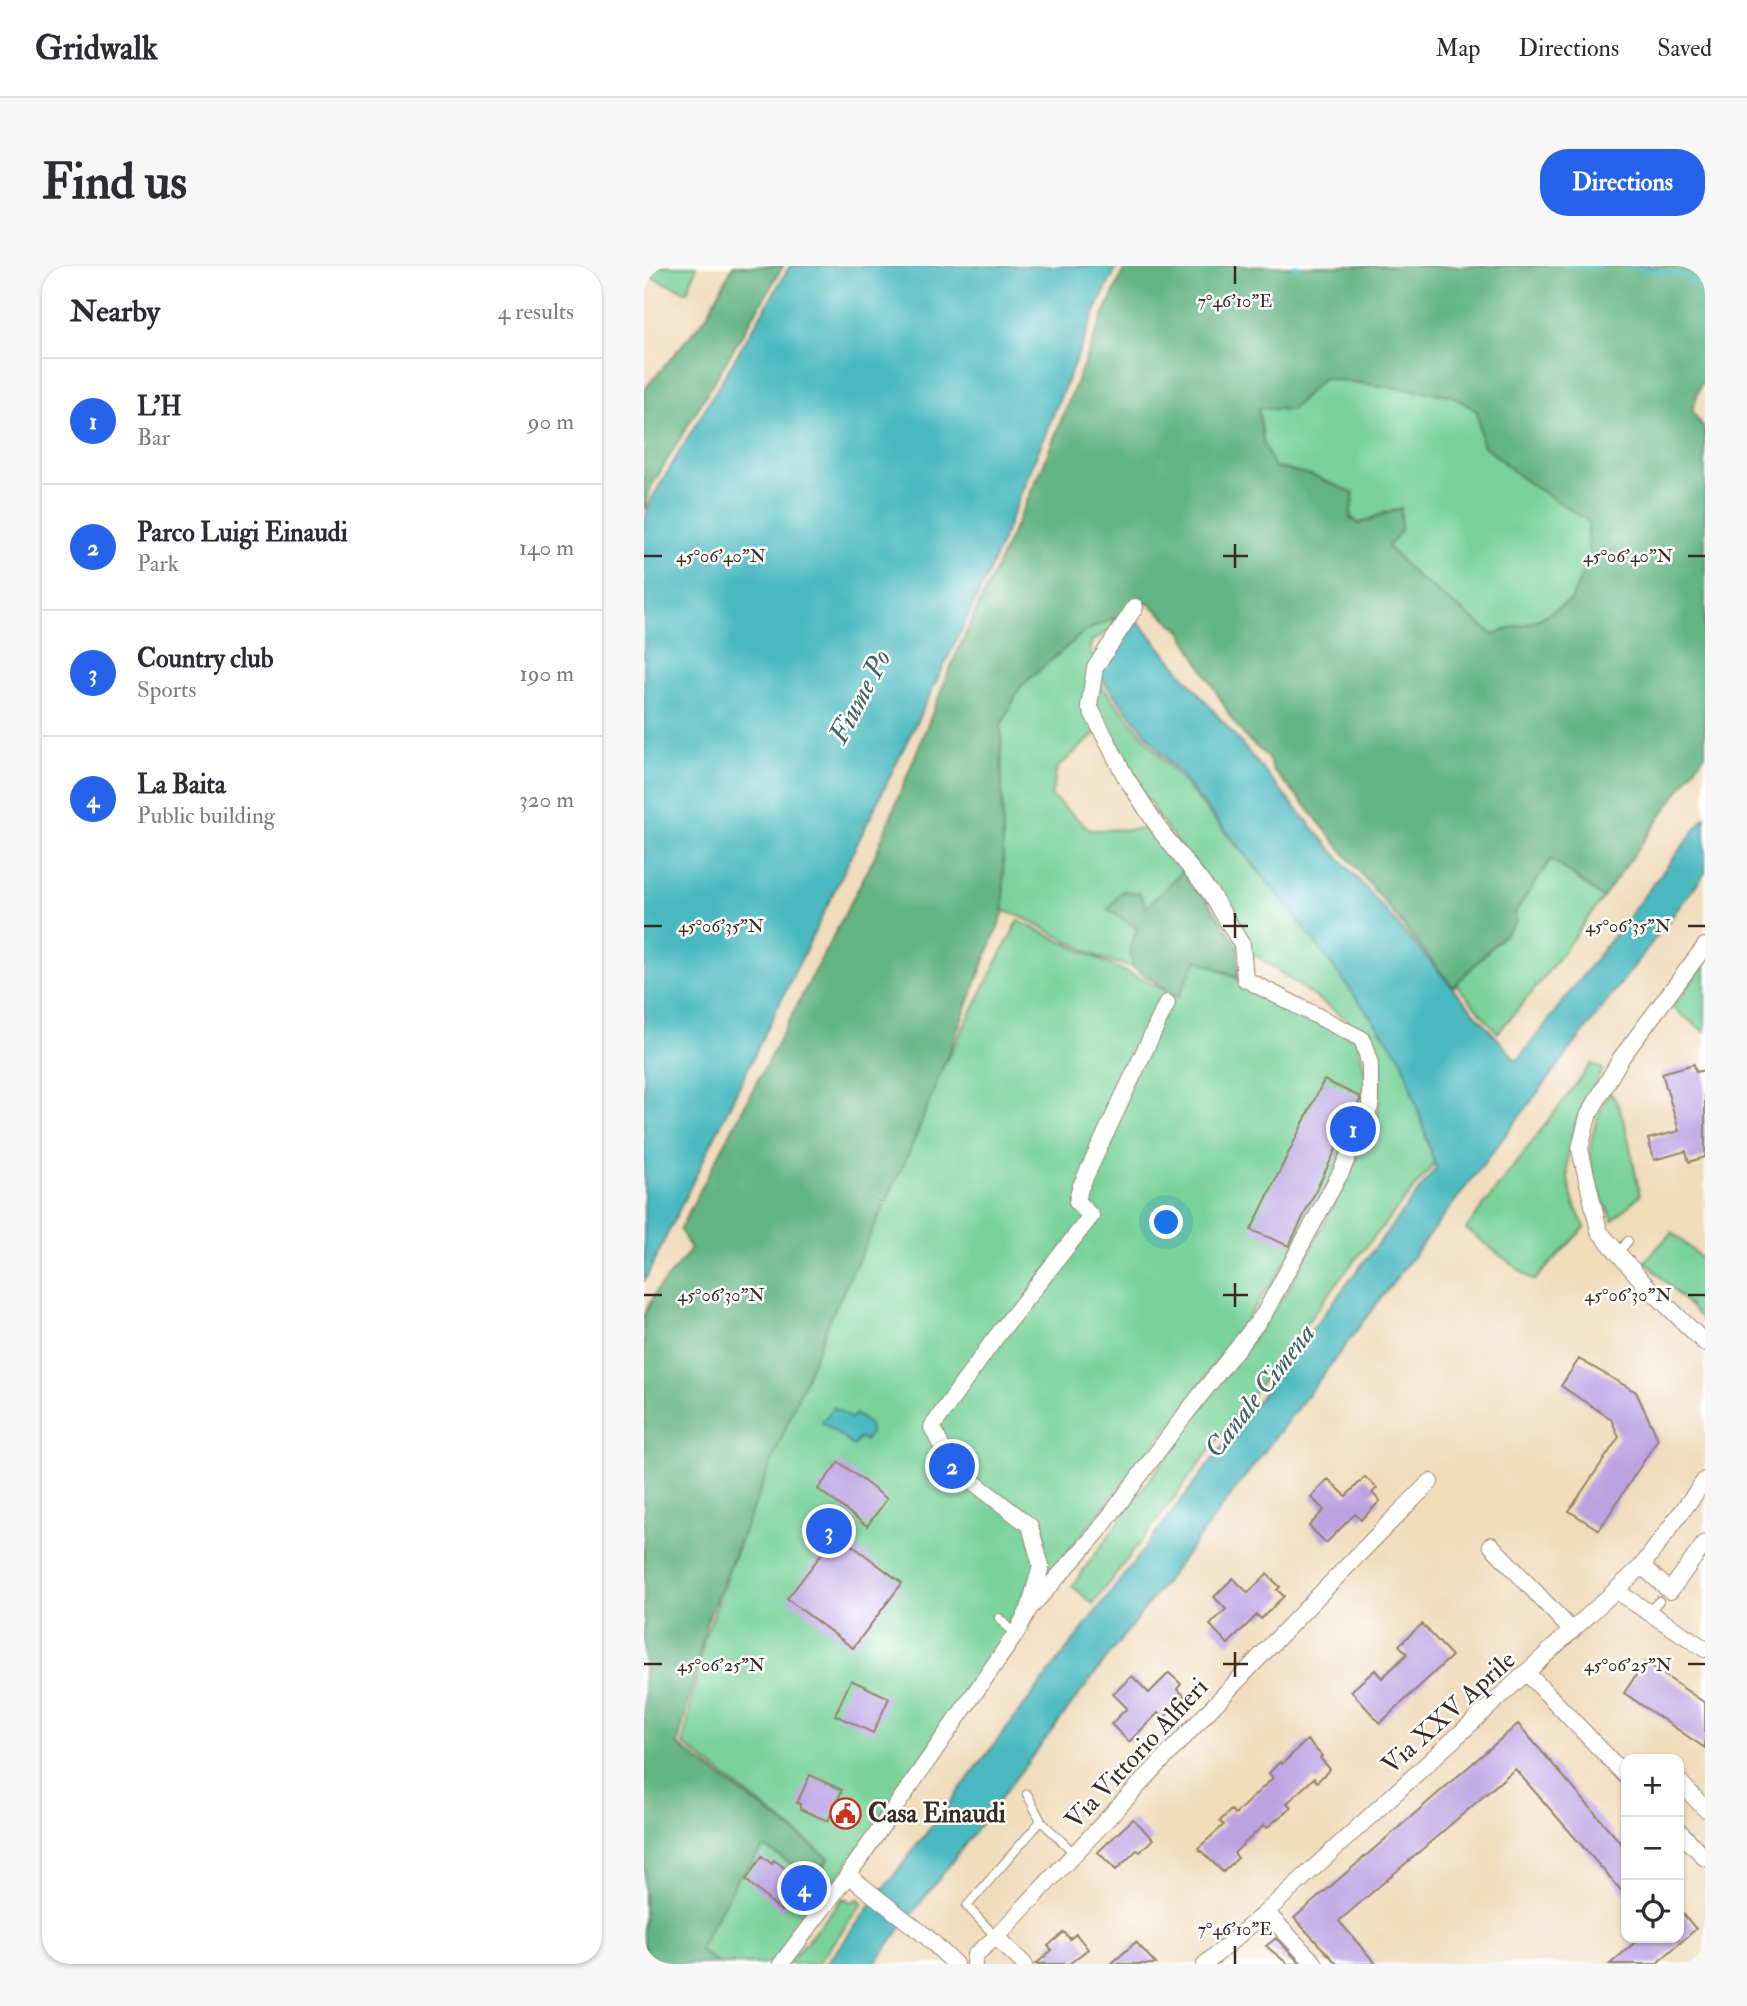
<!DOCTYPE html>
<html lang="en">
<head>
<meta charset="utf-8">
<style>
  :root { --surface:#fff; --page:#f7f7f7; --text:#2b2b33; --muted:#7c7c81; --line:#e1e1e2; --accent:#2563eb }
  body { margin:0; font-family:"IM FELL Double Pica",serif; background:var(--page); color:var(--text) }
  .controls { position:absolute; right:21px; bottom:21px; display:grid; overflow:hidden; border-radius:14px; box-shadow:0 2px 5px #0004 }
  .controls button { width:63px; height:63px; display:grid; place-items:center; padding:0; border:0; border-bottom:2px solid var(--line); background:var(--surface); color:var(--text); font:35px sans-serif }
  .you { position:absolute; left:523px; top:957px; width:24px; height:24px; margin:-18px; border:5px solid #fff; border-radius:50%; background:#1a73e8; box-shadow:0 0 0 10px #1a73e833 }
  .badge { display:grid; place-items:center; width:46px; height:46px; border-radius:50%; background:var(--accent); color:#fff; font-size:23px; font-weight:700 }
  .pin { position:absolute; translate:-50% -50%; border:4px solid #fff; box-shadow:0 2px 7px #0006 }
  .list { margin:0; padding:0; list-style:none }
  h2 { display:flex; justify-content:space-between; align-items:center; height:91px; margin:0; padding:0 28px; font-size:30px }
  h2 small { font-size:23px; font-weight:400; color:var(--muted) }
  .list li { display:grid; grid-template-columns:46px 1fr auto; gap:21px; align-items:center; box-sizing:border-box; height:126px; padding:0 28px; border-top:2px solid var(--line) }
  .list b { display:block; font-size:26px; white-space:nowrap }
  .list p { margin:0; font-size:23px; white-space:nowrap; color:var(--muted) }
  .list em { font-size:23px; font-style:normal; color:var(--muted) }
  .icon { flex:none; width:38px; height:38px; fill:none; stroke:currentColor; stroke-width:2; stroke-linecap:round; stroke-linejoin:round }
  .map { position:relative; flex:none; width:1061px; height:1698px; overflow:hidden; border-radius:28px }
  header { display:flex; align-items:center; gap:42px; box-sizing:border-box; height:98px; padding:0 35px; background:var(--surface); border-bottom:2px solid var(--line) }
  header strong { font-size:33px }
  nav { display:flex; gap:38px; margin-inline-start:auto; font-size:24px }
  .intro { display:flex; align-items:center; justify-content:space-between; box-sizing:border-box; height:168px; padding:0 42px }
  h1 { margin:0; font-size:49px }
  .button { padding:18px 32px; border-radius:28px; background:var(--accent); color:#fff; font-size:24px; font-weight:700 }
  main { display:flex; gap:42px; padding:0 42px }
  aside { flex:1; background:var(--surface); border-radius:28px; box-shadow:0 2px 5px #0004 }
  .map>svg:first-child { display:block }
  .green { fill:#78d299; stroke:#5a7e5c; stroke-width:2 }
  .forest { fill:#62b481; stroke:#4e6f50; stroke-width:2; fill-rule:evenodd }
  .water { fill:#49b9bf; stroke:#42726e; stroke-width:2 }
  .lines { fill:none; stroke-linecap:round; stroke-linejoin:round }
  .stream { stroke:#49b9bf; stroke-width:4.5 }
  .building { fill:#bba3e2 }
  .lane-casing { stroke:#96836c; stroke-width:10 }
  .street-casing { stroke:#96836c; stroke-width:18 }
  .lane { stroke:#fff; stroke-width:8 }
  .street { stroke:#fff; stroke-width:16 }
  .ticks { fill:none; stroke:#3b2a1e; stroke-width:2.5 }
  .labels { text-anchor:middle; stroke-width:5; stroke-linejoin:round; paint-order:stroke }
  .street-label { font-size:26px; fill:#3b2a1e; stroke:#fff }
  .poi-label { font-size:26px; font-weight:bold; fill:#3b2a1e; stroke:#fff; text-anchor:start }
  .water-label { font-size:28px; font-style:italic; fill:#41635e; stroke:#fff }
  .ticks-label { font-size:18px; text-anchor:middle; fill:#3b2a1e; stroke:#fff; stroke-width:5; stroke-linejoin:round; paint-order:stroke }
</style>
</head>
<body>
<header>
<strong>Gridwalk</strong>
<nav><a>Map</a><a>Directions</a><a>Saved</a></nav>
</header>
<div class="intro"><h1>Find us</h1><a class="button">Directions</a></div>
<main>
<aside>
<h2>Nearby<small>4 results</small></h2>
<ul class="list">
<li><span class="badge">1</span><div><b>L'H</b><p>Bar</p></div><em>90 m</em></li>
<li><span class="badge">2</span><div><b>Parco Luigi Einaudi</b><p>Park</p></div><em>140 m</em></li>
<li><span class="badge">3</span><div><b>Country club</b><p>Sports</p></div><em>190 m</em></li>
<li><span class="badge">4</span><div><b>La Baita</b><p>Public building</p></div><em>320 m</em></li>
</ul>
</aside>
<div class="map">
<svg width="1061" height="1698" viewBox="0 0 1061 1698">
  <rect width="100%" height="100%" fill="#fff"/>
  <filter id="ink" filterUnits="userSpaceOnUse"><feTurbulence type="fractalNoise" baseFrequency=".0143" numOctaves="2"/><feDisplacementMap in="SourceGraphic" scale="14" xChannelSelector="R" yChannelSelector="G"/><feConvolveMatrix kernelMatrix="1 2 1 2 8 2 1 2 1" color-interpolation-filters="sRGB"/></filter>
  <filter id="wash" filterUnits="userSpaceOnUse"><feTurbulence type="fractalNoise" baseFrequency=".00686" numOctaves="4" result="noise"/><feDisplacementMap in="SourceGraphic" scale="28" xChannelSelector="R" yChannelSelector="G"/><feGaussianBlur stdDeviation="1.57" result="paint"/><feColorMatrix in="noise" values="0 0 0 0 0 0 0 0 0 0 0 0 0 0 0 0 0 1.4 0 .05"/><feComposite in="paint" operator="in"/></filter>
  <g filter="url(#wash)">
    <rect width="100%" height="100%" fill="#f1dcbb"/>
    <path class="green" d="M0,0h53l-10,26 -43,-18z
      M678,112l128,17 28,16 4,33 42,36 64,40v41l-17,39 -35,21 -43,13 -76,-57 -30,-30 -1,-35 -28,12 -47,-49 -37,-8 -10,-22 -6,-38 33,3z
      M473,351l-6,12 -20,13 -1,12 16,8 -9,19 194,229 111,149 32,105 -84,102 -257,338 -21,-18 216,-296 43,-79 47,-97 3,-48 -14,-32 -114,-81 -36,-59 -58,-76 -63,-108 -1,24 -38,34 -6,28 39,34 63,-1 32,39 -39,41 -16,38 3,21 -32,-10 -81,-42 -16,-5 -3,-185 19,-39 65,-56z
      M907,593l52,39 -64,86 -41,49 -42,-49 60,-62 -2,-8z
      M374,655l148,70 30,-33 162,83 8,38 -6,40 -41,84 -45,77 -91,129 -163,202 -15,27 -143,206 -91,120h-52l-20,-15 38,-70 27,-32 52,32 13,-21 -146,-114 21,-104 78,-215 115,-268z
      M1061,698v68l-33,-25z
      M948,797l11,7c-33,55 -52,96 -18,157l-51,54 -68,-52z
      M966,826c16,17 24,78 30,103l-27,25c-7,-15 -20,-34 -22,-50 -4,-28 5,-54 19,-78z
      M1028,966l33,30v60l-60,-61z
      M199,1632l8,4 8,-3 4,4 -46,61h-29z"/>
    <path class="forest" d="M89,0h50l-132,221 -7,24v-121l62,-73z
      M482,0h579v116l-4,1 -9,28 13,19v324l-102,144 -52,-39 -37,55 2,8 -63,65 -147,-181 -33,-36 -6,-14 -20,-17 -14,-18 -52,-90 -33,-28 -63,28 -65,56 -19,39 3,185 -94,240 -80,168 -123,302 -29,124 151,113 -13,21 -52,-32 -27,32 -38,70 20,15h-75v-649l12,-24 35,-41 -11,-21 194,-371 80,-199 88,-191 60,-150zM679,112l127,17 27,16 5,33 42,36 64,41v40l-17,39 -35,21 -43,13 -76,-57 -29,-30 13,-16v-23l-43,16 -8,-7 4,-24 -43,-18 -37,-8 -10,-22 -6,-37 33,2z
      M541,602l53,77v32l-41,-17 -19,37 -45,-29 -3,-21 7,-19 -29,-18 14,-19 18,2 6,15z"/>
    <path class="water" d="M146,0h327l-19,39 -112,274 -342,703v-760l7,-22z
      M493,354l162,192 218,249 188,-244v56l-831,1091h-48l610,-796 -34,-109 -111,-149 -194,-236z
      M190,1141l17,12 4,-5 14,10 1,10 -5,7 -5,-3 -7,8 -31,-24z"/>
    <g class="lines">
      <path class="stream" d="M650,0h5
        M923,0h34
        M981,0l54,8 26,14"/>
    </g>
    <g id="blocks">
      <path class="building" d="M1050,798l2,8 9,-2v87l-16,5 -3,-11 -32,9 -6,-21 31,-8 -17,-58z
        M680,814l36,17v3l-71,146 -38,-16z
        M935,1093l57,33 22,47 -59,91 -30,-19 50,-74 -8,-18 -50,-33z
        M195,1196l48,37 -20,27 -49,-37z
        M721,1211l12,11 -5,5 8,8 -19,19 -6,-6 -29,29 -17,-17 15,-16 -13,-13 17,-18 18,17z
        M193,1268l65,49 -49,65 -66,-49z
        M623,1308l13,13 -3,3 7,6 -23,23 -4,-4 -29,29 -18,-19 16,-16 -12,-12 19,-19 15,15z
        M778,1358l30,32 -72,67 -29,-32 24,-21 7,8 25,-24 -8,-9z
        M1001,1396l60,41v45l-81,-55z
        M525,1407l12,11 -4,5 8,7 -22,23 -5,-6 -29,29 -18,-18 16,-16 -14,-14 19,-18 17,17z
        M207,1414l38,18 -16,35 -38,-18z
        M874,1458l108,125v47l-111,-127 -176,152 37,43h-39l-43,-46z
        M663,1474l15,16 -2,2 10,11 -13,13 -3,-4 -27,25 4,4 -24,21 -3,-3 -30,28 4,5 -15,14 -25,-24 26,-23 -4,-4 11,-11 4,4 38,-36 -4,-5 11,-11 2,2z
        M166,1509l32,15 -14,31 -28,-12v-5l-3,-1z
        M489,1553l20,20 -13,13 -3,-2 -21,20 -18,-18z
        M118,1590l10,8 2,-4 29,22 -3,6 10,8 -10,12 -10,-8 -9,11 -35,-31z
        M1035,1643l17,20 -40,35h-46l30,-26h39z
        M420,1666l6,7 6,-5 12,15 -19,15h-33l16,-14 -4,-4z
        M632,1672l22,23 2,3h-12l-22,-18z
        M492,1676l20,22h-45z"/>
    </g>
  </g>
  <g filter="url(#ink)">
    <use href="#blocks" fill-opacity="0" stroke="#96836c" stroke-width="2"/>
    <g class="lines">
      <defs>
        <path id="lane" d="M974,987l10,-12
          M1004,1346l11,-11
          M355,1352l16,17
          M383,1528l14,27 34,33
          M352,1671l-29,-31 74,-85"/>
        <path id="street" d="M1061,680l-84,112 -33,58 -8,33 19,82 43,50 63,62
          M847,1279l81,86
          M998,1300l28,25 35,-48
          M972,1325l89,58
          M385,1343l68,-76 87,-117 80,-102 77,-142 29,-65v-43l-8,-25 -117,-60 -3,-34 -31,-51 -49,-61 -37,-57 -36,-70 6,-38 40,-61
          M883,1407l99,103
          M1035,1515l26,28
          M1035,1565l26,27
          M204,1609l79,62 28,27
          M622,1646l49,52
          M352,1671l28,27
          M137,1698l67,-89 167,-240 14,-26 12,-43 -11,-40 -80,-62 -18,-37 61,-86 98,-125 -14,-14 3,-14 87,-185
          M330,1698l1,-9 21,-18c144,-152 286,-307 434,-455
          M561,1698l61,-52 376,-346 63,-86"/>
      </defs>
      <use href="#lane" class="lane-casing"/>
      <use href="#street" class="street-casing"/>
      <use href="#lane" class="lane"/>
      <use href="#street" class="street"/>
    </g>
  </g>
  <path class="ticks" d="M591,0v18M591,278v24M0,290h18M579,290h25M1044,290h17M591,647v25M0,660h18M579,660h25M1044,660h17M591,1017v24M0,1029h18M579,1029h25M1044,1029h17M591,1386v25M0,1398h18M579,1398h25M1044,1398h17M591,1680v18"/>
  <defs>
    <symbol id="civic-ring" viewBox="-11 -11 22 22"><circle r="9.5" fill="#fff" stroke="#c8321e" stroke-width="1.5"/><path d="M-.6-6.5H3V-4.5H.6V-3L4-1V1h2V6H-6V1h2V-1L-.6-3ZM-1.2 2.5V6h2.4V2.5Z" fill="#c8321e"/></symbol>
  </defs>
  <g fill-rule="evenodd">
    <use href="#civic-ring" x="184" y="1530" width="35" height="35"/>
  </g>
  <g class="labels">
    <g class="street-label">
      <text transform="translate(804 1446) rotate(-42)" y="9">Via XXV Aprile</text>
      <text transform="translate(492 1487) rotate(-47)" y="9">Via Vittorio Alfieri</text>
    </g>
    <g class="poi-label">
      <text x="224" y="1556">Casa Einaudi</text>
    </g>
    <g class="water-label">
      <text transform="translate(215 430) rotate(-62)" y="10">Fiume Po</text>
      <text transform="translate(615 1124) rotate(-52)" y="10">Canale Cimena</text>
    </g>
  </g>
  <g class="ticks-label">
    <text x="591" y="41">7°46'10"E</text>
    <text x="77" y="296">45°06'40"N</text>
    <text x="984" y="296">45°06'40"N</text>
    <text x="77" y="666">45°06'35"N</text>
    <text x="984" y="666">45°06'35"N</text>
    <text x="77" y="1035">45°06'30"N</text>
    <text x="984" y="1035">45°06'30"N</text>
    <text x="77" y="1405">45°06'25"N</text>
    <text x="984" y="1405">45°06'25"N</text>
    <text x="591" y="1669">7°46'10"E</text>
  </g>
</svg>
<div class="controls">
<button>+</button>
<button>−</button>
<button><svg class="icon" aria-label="locate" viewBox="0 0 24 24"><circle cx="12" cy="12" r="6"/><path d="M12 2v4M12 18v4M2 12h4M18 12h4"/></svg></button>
</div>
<div class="you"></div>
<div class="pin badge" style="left:709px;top:863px">1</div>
<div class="pin badge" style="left:308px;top:1200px">2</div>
<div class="pin badge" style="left:185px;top:1265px">3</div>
<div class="pin badge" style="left:160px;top:1622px">4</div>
</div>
</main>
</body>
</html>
